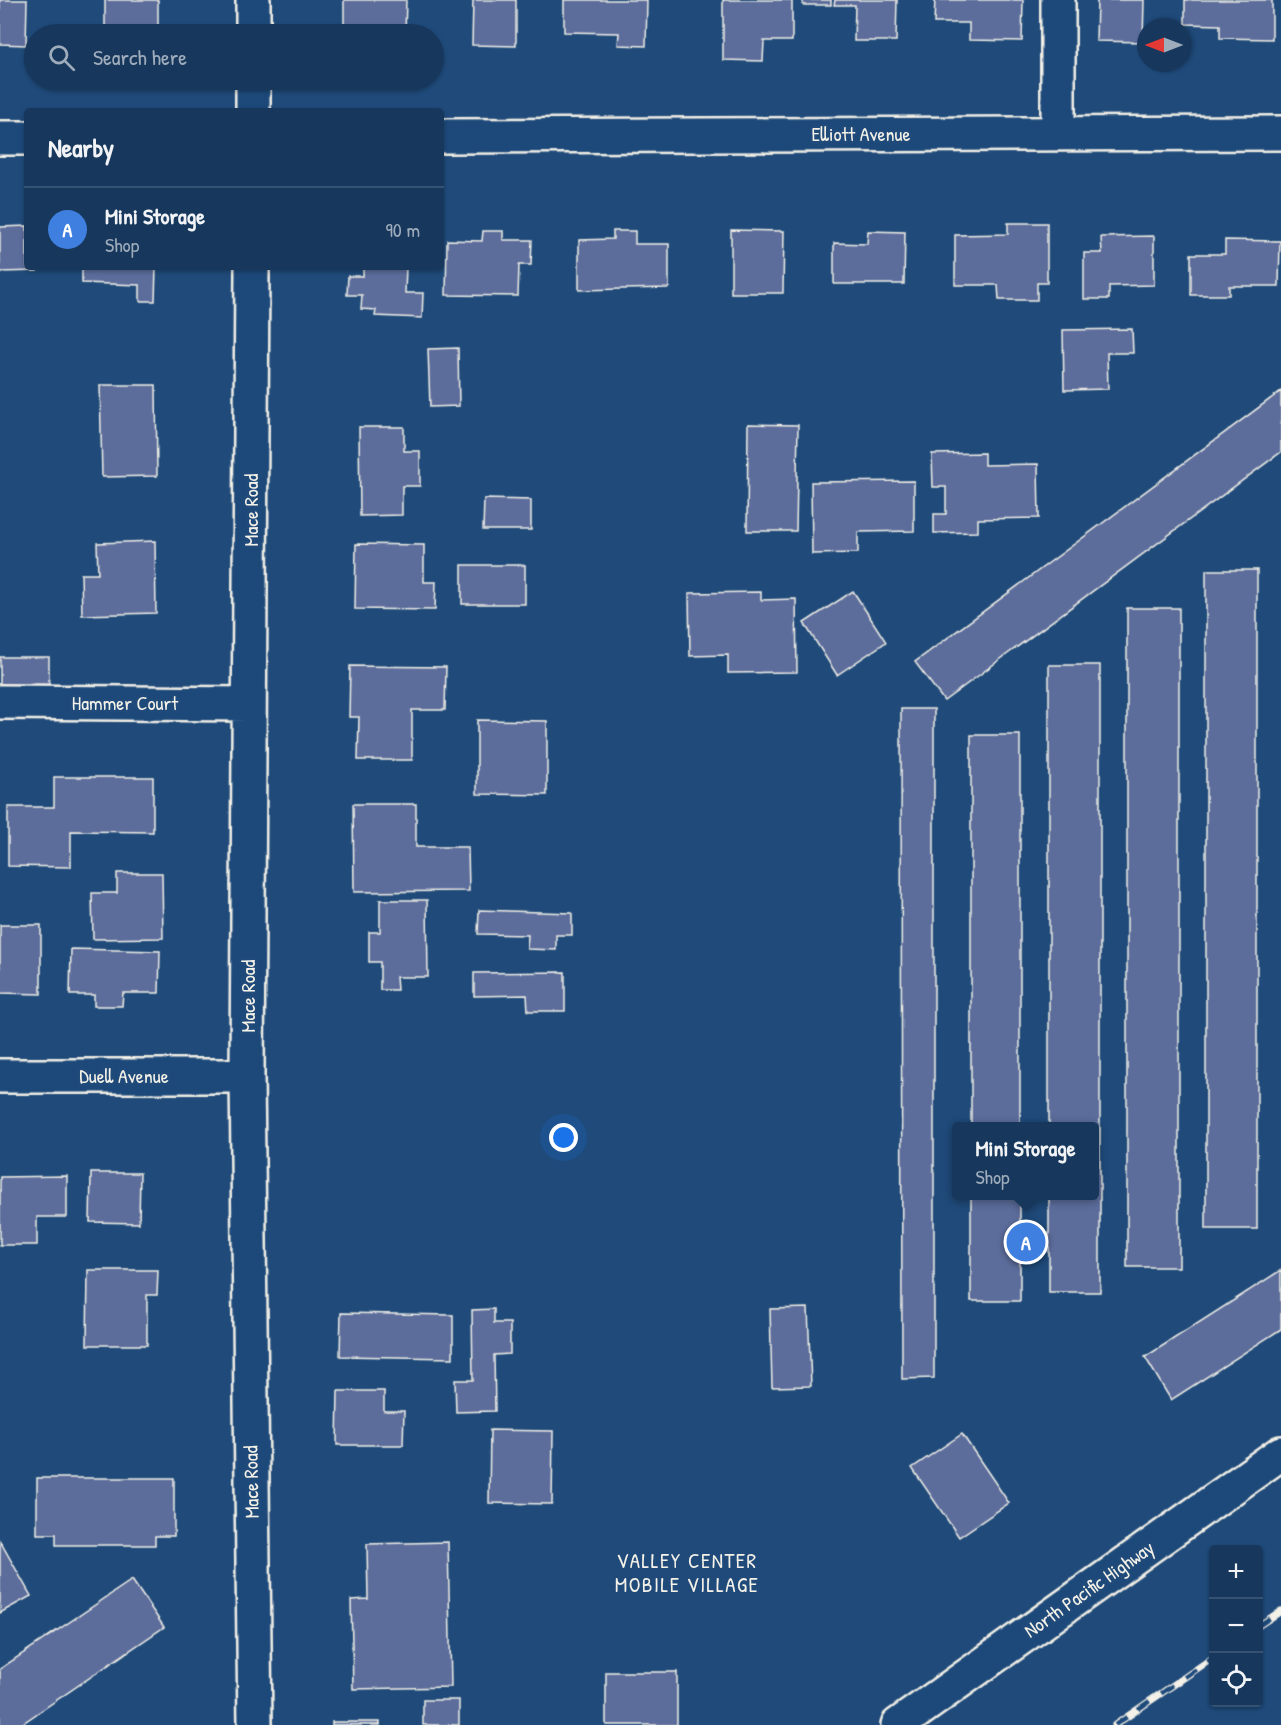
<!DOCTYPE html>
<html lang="en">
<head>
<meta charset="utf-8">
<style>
  :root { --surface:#17385c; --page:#203f62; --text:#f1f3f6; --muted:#9eacbb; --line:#365272; --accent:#90b9f0 }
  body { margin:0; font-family:"Patrick Hand",sans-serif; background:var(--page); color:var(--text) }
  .controls { position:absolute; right:18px; bottom:18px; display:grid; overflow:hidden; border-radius:6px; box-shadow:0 2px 4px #0004 }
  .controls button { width:54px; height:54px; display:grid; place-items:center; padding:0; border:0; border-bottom:2px solid var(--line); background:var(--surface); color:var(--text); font:30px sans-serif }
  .compass { position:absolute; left:1137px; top:18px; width:54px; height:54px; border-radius:50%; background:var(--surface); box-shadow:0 2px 4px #0004; rotate:270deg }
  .you { position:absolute; left:564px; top:1138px; width:21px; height:21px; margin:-15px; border:4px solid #fff; border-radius:50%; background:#1a73e8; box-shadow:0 0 0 9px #1a73e833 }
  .badge { display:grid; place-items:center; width:39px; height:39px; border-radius:50%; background:var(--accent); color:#fff; font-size:20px; font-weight:700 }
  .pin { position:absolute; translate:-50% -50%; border:3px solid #fff; box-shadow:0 2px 6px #0006 }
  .popup { position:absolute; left:952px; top:1122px; width:147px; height:78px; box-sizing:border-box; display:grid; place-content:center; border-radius:6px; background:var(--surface); filter:drop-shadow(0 2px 4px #0005); font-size:20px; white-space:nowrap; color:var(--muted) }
  .popup b { font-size:22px; color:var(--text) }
  .popup::after { content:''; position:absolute; left:50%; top:100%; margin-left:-12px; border:12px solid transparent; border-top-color:var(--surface) }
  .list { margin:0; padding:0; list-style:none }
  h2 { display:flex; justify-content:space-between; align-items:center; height:78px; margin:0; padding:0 24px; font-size:26px }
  h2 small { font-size:20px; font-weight:400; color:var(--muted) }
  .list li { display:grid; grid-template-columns:39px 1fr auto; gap:18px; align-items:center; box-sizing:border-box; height:84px; padding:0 24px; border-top:2px solid var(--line) }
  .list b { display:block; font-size:22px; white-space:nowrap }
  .list p { margin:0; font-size:20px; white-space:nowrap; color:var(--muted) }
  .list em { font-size:20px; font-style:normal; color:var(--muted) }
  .icon { flex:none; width:33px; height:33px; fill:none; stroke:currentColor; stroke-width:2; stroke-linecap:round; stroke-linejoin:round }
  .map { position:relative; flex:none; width:1281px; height:1725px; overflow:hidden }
  .search { position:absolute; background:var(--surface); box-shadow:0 2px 4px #0004; left:24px; top:24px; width:420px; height:66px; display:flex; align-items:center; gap:15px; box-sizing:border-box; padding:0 21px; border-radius:33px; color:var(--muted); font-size:22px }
  .panel { position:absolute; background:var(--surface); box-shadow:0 2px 4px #0004; left:24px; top:108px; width:420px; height:162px; border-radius:6px }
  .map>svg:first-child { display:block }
  .building { fill:#5c6d9c; stroke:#f4f1e8; stroke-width:1.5 }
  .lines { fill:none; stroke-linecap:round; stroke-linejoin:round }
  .minor-casing { stroke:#f4f1e8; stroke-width:38 }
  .major-casing { stroke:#f4f1e8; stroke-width:38 }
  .minor { stroke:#1f4a7a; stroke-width:33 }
  .major { stroke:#1f4a7a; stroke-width:33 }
  .rail-casing { stroke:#f4f1e8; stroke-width:7 }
  .rail { stroke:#1f4a7a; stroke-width:4.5; stroke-dasharray:14; stroke-linecap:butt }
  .labels { text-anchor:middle; stroke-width:6; stroke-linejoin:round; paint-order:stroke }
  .street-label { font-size:20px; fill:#f4f1e8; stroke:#1f4a7a }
  .neighbourhood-label { font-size:21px; letter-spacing:1.5px; fill:#f4f1e8; stroke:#1f4a7a }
</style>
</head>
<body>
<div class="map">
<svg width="1281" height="1725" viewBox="0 0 1281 1725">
  <rect width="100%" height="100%" fill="#1f4a7a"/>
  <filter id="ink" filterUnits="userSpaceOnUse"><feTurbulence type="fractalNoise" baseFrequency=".0167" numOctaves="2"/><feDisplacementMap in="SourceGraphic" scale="12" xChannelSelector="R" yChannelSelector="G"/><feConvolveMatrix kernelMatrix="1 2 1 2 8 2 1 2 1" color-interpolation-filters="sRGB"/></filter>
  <g filter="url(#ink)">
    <path class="building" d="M0,0h27l-1,45 -26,-1z
      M105,0h53v34h-53z
      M344,0h62l-1,34h-61z
      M473,0h43v46l-44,-1z
      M564,0h83l-1,46 -28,-1 1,-12 -55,-1z
      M723,0h69v41h-28l-1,20 -40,-1z
      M803,0h28v5h-28z
      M835,0h62l-1,41h-42l1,-36h-21z
      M935,0h88l-1,41 -53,-1v-17h-35z
      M1097,0h47l-1,42 -47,-1z
      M1185,0h87v39l-52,-1v-13l-35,-1z
      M1008,223h39v60h-10v17h-38l-1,-15h-43v-50l53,-1z
      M27,226v41h10v4l-37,1v-45z
      M731,230l53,1 -1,62h-52z
      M483,231h20v9h29l-1,25h-12l-1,31 -72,-1 1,-55 35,1z
      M613,231h22v13h34v44l-90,2v-50l34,-1z
      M868,231l37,1 -1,52h-70v-41l33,1z
      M1154,236v49l-45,1v13h-25v-46h18l-1,-16z
      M1225,240l55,1 -1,45h-50v9h-38v-41h34z
      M82,267h74l-1,34h-15v-16l-58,-2z
      M363,267h43l-1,26h18l-1,25 -47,-2 1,-6 -15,-1 1,-14h-15l1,-19h15z
      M1132,329l1,24h-26l1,36 -44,1 -1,-60z
      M458,348l1,58 -29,1 -2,-58z
      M100,385h56l1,91 -55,1z
      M1281,391v61l-337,249 -29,-39z
      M748,424l50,1 -2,106h-49z
      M359,427h45v24h16v35h-18v29l-42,1z
      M984,453v12l54,-1 1,54 -61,1v13l-44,1v-19h12v-27h-13l-1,-33z
      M914,481v50l-56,1v21l-46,1 -1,-72z
      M484,499l47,1v30h-48z
      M155,541l1,72 -74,2 -1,-41h17l-1,-31z
      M356,544l68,1v37h12l-1,28 -80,-1z
      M462,565h63v39h-63z
      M1206,570h51v659h-51z
      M853,591l33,51 -49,33 -33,-52z
      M761,592v8l35,-1 1,73 -69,1v-18l-38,1 -1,-63z
      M1127,608h52v659h-52z
      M0,657h49v35h-49z
      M1049,665h51v627h-51v-96h46v-70h-46z
      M350,666l96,1 -1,43h-33v50h-54l1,-43h-10z
      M901,709h33v669l-32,1z
      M477,720l70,1v74l-70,-1z
      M971,735h49v391h-49z
      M54,777h99v55l-82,-1v36l-63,-1v-59h46z
      M353,804h63v43h52l1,44 -115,1z
      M117,873h45l1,65 -70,1 -1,-46h25z
      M380,900h47l1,77h-32l1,13h-17v-28h-11v-30h11z
      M479,910l93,3v22h-16v15l-29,-1 1,-14 -50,-1z
      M0,925h41v69l-41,-1z
      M71,949l89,2 -1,42h-36l-1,13h-28v-11h-24z
      M565,972v39h-37l-1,-16 -53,1v-23z
      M91,1173h49l-1,50 -49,-1z
      M67,1176v41h-30v28h-37v-68z
      M971,1196h49v105h-49z
      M88,1270h70l-1,25h-10v50h-60z
      M1281,1270v59l-110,71 -26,-43z
      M808,1308l3,78 -39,1 -2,-78z
      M494,1309v14h16v31l-16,1 1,56 -39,1 -1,-32h18l-1,-70z
      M341,1313l112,2v43l-113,-2z
      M338,1391h46v20h20l-1,34h-66z
      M490,1430l63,1 -1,73 -63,-1z
      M962,1434l47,69 -50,34 -47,-69z
      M37,1478h137v58h-19v9h-99v-11h-19z
      M0,1541l31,55 -31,17z
      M448,1542l3,145 -98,2 -2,-89 17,-1 -1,-55z
      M132,1580l32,47 -144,98h-20v-56z
      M606,1672h71v53h-71z
      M423,1700h36v25h-36z
      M332,1722h48v3h-48z"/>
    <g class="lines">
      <defs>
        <path id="minor" d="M253,0v34
          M253,80v31
          M1058,133v-133
          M441,136l840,-3
          M0,138h27
          M252,267l-5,809 8,649
          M0,702l249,2
          M0,1076h247"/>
        <path id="major" d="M898,1725l383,-272"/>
      </defs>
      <use href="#minor" class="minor-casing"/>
      <use href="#major" class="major-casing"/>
      <use href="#minor" class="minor"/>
      <use href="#major" class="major"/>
      <defs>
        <path id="rail" d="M1258,1626l23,-15
          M1115,1725l99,-68"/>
      </defs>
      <use href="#rail" class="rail-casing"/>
      <use href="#rail" class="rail"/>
    </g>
  </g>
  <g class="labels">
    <g class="street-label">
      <text x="861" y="141">Elliott Avenue</text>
      <text transform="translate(251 510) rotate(-90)" y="7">Mace Road</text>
      <text x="125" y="710">Hammer Court</text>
      <text transform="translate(248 996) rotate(-90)" y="7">Mace Road</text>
      <text x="124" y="1083">Duell Avenue</text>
      <text transform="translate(251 1482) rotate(-91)" y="7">Mace Road</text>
      <text transform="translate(1089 1589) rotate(-35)" y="7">North Pacific Highway</text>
    </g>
    <g class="neighbourhood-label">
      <text x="687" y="1568">VALLEY CENTER<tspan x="687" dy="24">MOBILE VILLAGE</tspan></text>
    </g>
  </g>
</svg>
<div class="controls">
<button>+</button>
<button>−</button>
<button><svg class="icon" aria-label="locate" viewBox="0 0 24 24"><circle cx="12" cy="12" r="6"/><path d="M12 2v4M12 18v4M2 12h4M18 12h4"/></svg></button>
</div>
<svg class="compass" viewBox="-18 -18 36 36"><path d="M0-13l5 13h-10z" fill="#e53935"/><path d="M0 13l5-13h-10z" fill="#9eacbb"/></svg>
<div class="you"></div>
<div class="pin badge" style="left:1026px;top:1242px;background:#3f7fe0">A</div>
<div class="popup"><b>Mini Storage</b>Shop</div>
<div class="search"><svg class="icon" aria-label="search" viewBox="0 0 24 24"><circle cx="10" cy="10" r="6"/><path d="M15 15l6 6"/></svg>Search here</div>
<section class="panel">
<h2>Nearby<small></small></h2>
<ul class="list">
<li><span class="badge" style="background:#3f7fe0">A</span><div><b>Mini Storage</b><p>Shop</p></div><em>90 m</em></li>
</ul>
</section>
</div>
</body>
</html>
